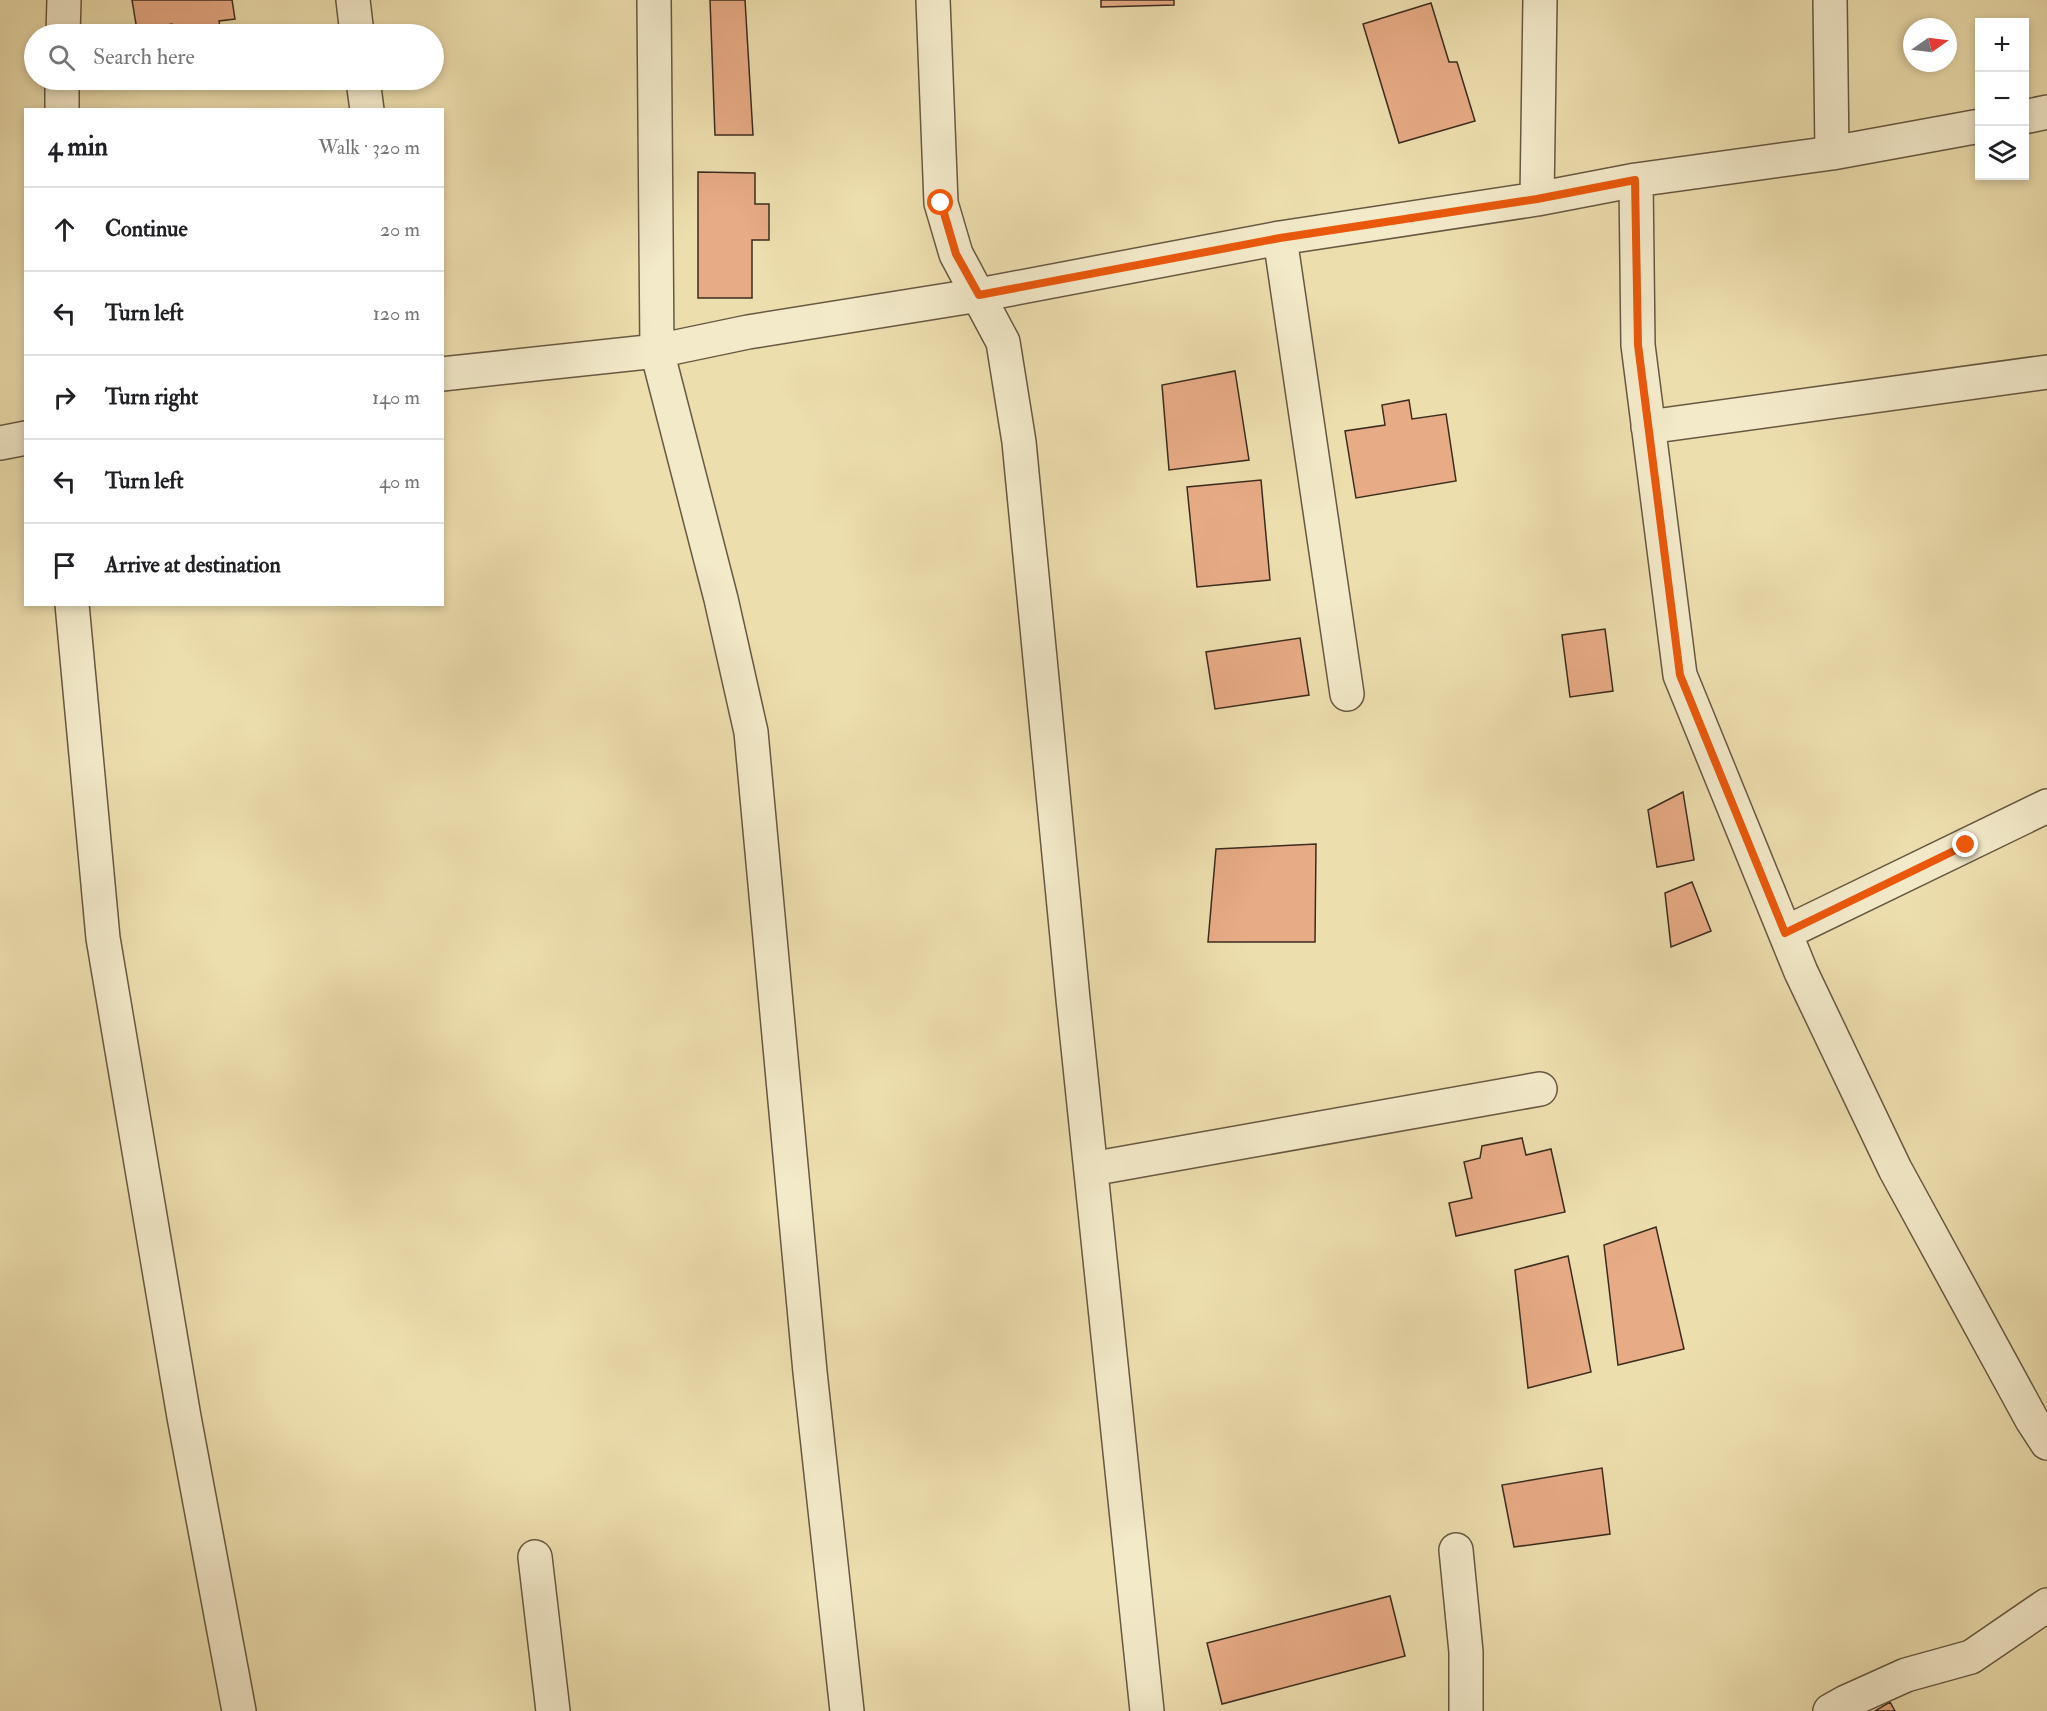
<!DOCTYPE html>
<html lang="en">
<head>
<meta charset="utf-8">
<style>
  :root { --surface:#fff; --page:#f6f6f6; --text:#202124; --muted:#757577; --line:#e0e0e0 }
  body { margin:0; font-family:"IM FELL Double Pica",serif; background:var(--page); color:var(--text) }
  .controls { position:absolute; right:18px; top:18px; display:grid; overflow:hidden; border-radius:0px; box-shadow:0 3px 9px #0003 }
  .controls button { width:54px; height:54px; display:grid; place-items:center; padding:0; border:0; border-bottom:2px solid var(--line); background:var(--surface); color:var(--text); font:30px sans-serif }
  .compass { position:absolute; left:1903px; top:18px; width:54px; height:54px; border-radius:50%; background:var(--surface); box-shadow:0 3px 9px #0003; rotate:76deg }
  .stop { position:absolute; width:18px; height:18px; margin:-14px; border:4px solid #ea580c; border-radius:50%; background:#fff }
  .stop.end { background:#ea580c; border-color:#fff; box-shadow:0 2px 6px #0008 }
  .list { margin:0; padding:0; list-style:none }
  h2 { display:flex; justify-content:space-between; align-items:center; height:78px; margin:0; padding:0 24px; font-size:26px }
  h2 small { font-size:20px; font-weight:400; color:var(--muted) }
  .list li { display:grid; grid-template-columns:39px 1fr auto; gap:18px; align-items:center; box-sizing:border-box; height:84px; padding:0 24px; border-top:2px solid var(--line) }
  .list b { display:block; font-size:22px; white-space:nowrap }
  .list em { font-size:20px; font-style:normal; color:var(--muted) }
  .icon { flex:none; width:33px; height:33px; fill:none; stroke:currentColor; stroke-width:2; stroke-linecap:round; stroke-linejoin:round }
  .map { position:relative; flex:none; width:2047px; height:1711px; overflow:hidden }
  .search { position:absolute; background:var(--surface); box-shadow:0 3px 9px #0003; left:24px; top:24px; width:420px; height:66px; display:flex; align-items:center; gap:15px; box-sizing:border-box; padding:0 21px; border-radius:33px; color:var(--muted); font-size:22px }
  .panel { position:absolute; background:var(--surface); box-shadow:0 3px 9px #0003; left:24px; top:108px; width:420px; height:498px; border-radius:0px }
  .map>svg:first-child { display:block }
  .building { fill:#e7ab85; stroke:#3b2c1e; stroke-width:1.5 }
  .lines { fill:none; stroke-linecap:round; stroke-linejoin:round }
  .minor-casing { stroke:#685842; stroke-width:36 }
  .minor { stroke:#f3eaca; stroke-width:33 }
  .route { stroke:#ea580c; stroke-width:8 }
</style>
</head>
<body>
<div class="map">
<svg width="2047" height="1711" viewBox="0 0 2047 1711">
  <rect width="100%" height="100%" fill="#eddeae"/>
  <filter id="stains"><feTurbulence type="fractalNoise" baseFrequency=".00333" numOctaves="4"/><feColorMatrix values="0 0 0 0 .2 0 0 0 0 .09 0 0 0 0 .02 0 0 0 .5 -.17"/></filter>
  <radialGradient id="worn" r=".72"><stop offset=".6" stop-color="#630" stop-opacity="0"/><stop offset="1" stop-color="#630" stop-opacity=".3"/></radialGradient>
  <path class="building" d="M132,0h100l3,19 -16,2 2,13h-47l-2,-10 -35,6z
    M710,0h35l8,135h-38z
    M1101,0h73v5l-73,2z
    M1431,3l18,59h8l18,59 -76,22 -36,-119z
    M698,172l57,1v31h14v36h-17v58h-54z
    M1235,371l14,89 -80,10 -7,-85z
    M1409,400l3,19 34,-5 10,67 -100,17 -11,-67 40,-6 -3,-20z
    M1261,480l9,100 -73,7 -10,-100z
    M1605,629l8,62 -43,6 -8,-62z
    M1300,638l9,57 -94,14 -9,-57z
    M1683,792l11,68 -37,7 -9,-57z
    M1316,844l-1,98h-107l8,-93z
    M1692,882l19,49 -40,16 -6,-54z
    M1522,1138l4,17 25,-6 14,63 -109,24 -7,-33 23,-5 -8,-36 16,-4 2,-12z
    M1656,1227l28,122 -66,16 -14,-120z
    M1568,1256l23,116 -63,16 -13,-118z
    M1602,1468l8,66 -96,13 -12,-62z
    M1390,1596l15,60 -183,48 -15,-61z
    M1890,1702l5,9h-20z"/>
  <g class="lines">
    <defs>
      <path id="minor" d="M353,0l4,34
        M654,0l3,351 64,248 30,133 59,640 37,339
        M933,0l8,203 15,51 47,88 16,100 54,557 74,712
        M1830,0l2,153
        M63,34l1,-34
        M363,80l4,30
        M62,110v-30
        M2024,117l23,-5
        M1636,180l2,165 42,330 121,297 94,197 137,251 15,23
        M1537,199l3,-199
        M1280,238l67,456
        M442,374l215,-23 91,-19 231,-37 301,-57 257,-39 99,-19 196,-27 148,-27
        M1648,427l399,-55
        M0,443l26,-5
        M72,604l31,334 81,479 55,294
        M1785,933l262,-127
        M1091,1169l449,-80
        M1456,1550l10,102v59
        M535,1557l18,154
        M1830,1711l16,-9 60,-27 65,-18 76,-52"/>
    </defs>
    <use href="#minor" class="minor-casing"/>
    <use href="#minor" class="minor"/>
  </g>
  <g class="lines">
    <path class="route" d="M941,203l15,51 23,41 301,-57 257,-39 98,-19 3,165 42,330 105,258 181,-88"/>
  </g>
  <rect width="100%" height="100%" filter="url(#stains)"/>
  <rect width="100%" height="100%" fill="url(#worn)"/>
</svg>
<div class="controls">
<button>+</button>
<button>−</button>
<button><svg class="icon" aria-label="layers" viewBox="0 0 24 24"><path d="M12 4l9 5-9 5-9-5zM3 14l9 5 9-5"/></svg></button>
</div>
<svg class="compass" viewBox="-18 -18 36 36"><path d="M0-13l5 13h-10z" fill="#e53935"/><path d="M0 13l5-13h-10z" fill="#757577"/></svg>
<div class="stop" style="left:941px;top:203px"></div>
<div class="stop end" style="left:1966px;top:845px"></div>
<div class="search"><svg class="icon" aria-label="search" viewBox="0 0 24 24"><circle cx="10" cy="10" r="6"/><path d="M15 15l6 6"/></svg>Search here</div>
<section class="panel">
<h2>4 min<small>Walk · 320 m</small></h2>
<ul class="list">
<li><svg class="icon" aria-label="ahead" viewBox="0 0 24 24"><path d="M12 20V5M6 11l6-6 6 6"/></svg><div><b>Continue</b></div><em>20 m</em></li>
<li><svg class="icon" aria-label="left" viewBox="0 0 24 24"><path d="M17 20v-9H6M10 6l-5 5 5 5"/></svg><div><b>Turn left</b></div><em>120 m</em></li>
<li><svg class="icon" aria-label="right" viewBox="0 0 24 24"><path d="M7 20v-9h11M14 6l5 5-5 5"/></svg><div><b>Turn right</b></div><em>140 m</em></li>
<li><svg class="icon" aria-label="left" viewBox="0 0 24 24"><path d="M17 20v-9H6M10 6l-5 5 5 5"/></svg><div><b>Turn left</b></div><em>40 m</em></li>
<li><svg class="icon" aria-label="arrive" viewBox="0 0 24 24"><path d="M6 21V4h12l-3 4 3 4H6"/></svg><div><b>Arrive at destination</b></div></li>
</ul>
</section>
</div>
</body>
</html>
